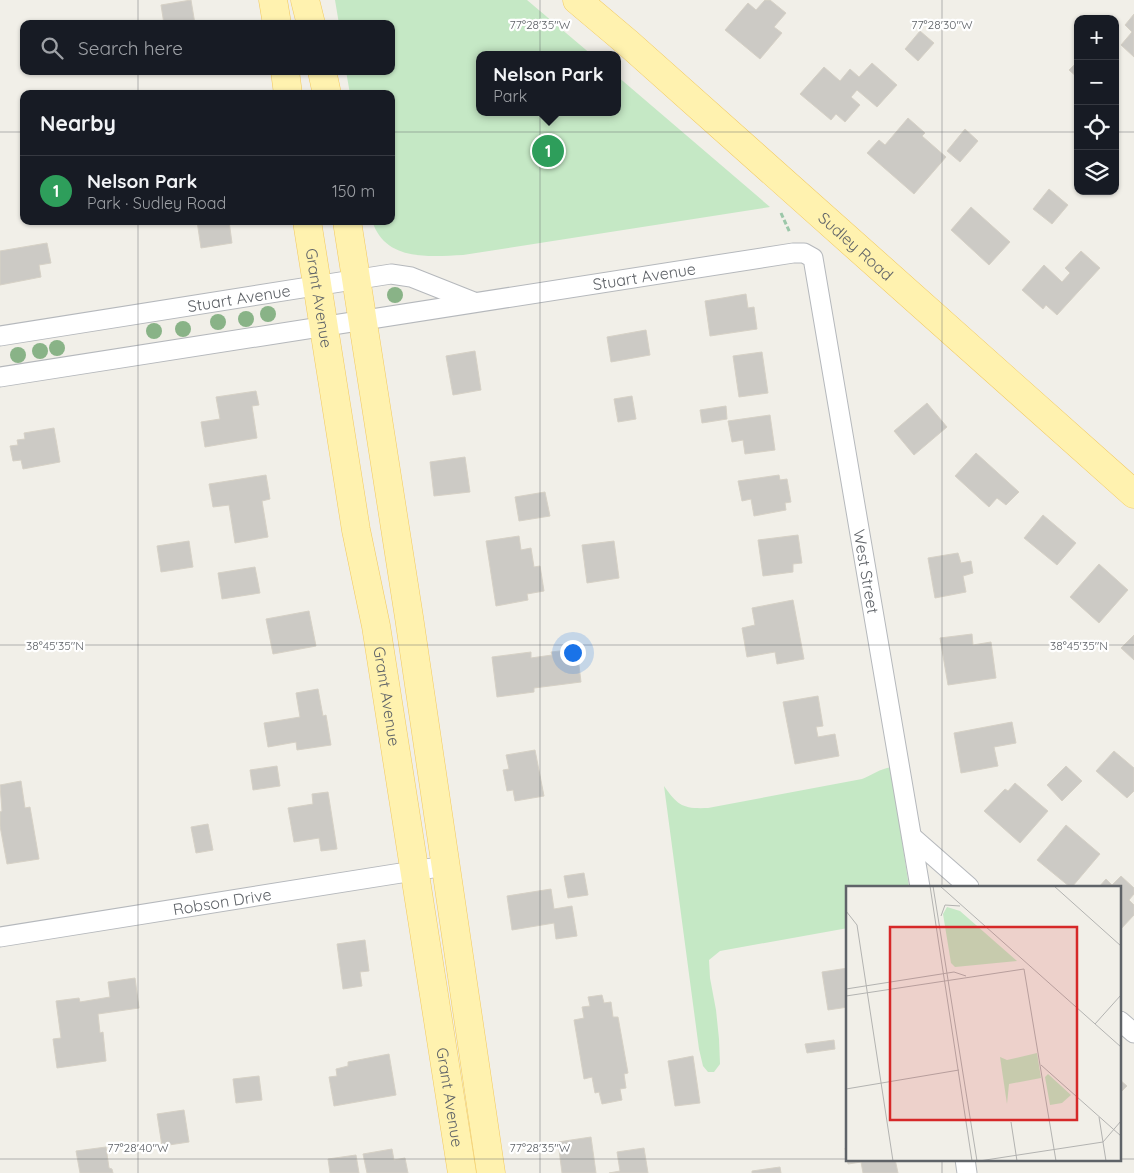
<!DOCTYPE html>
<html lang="en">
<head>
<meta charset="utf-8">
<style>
  :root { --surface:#171b24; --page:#20242c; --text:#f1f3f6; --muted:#9ea1a6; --line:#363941; --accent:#ea580c }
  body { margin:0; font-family:Quicksand,sans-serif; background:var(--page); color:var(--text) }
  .controls { position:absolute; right:15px; top:15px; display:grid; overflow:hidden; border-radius:10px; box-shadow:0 1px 4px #0004 }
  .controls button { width:45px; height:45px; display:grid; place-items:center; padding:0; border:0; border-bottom:1px solid var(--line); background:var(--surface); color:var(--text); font:25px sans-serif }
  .you { position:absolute; left:572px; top:652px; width:18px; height:18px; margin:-12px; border:4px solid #fff; border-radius:50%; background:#1a73e8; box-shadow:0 0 0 8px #1a73e833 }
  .badge { display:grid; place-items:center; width:32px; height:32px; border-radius:50%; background:var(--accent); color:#fff; font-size:16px; font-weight:700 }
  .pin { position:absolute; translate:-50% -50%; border:2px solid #fff; box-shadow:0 1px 5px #0006 }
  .popup { position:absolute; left:476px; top:51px; width:145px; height:65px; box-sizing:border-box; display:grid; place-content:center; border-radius:10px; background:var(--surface); filter:drop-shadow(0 1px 4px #0005); font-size:16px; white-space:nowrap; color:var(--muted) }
  .popup b { font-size:19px; color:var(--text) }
  .popup::after { content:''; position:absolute; left:50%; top:100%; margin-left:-10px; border:10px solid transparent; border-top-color:var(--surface) }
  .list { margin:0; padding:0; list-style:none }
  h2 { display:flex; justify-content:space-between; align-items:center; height:65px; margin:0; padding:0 20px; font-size:21px }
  h2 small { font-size:16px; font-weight:400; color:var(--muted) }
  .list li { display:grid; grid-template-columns:32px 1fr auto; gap:15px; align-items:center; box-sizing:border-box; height:70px; padding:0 20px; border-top:1px solid var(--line) }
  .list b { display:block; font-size:19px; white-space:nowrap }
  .list p { margin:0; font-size:16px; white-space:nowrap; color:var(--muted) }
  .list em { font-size:16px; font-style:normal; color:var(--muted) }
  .icon { flex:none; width:28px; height:28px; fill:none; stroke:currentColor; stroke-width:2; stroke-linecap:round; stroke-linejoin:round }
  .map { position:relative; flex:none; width:1134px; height:1173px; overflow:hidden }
  .search { position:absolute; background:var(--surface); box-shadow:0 1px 4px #0004; left:20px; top:20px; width:375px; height:55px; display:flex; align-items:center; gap:12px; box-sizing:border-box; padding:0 18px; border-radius:10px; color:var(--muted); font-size:19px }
  .panel { position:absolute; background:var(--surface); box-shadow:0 1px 4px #0004; left:20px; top:90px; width:375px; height:135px; border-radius:10px }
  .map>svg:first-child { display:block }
  .green { fill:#c5e8c5 }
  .building { fill:#cccac5; stroke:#d6d1c6 }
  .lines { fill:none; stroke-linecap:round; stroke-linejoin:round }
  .minor-casing { stroke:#b5b8bc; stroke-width:21 }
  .primary-casing { stroke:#f2c960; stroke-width:29 }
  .path { stroke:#9cc7a9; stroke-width:3; stroke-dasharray:5 2.5; stroke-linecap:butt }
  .minor { stroke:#fff; stroke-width:19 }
  .primary { stroke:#fff2af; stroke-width:28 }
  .tree { fill:#89b387 }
  .ticks { fill:none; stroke:#5f6368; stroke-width:1; stroke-opacity:0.45 }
  .labels { text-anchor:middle; stroke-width:4.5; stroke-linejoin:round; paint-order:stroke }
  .street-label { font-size:16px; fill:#5f6368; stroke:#fff }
  .inset-road { fill:none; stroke:#b3b3b1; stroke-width:1 }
  .view { fill:#d62828; fill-opacity:0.15; stroke:#d62828; stroke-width:2.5 }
  .inset-edge { fill:none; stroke:#5f6368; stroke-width:2.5 }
  .ticks-label { font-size:12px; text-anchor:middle; fill:#5f6368; stroke:#fff; stroke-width:4.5; stroke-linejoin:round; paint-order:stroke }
</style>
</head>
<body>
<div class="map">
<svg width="1134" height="1173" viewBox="0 0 1134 1173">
  <rect width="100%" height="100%" fill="#f1efe8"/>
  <path class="green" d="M335,0h192l65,55h-113v57h138v-36l153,131 -307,48c-27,1 -66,6 -84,-20 -3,-4 -5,-9 -7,-14h19v-127h-41l-4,-23h45v-47h-52z
    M891,767l18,120h-61v41l-128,23 -11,9 1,18 6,32 3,29 1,25 -6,8h-6l-5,-6 -4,-17 -35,-263c14,20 19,23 44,22l154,-29c10,-4 18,-10 29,-12z"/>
  <path class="building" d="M191,0l4,24h-31l-3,-19z
    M765,0h5l16,13 -12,14 8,6 -22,26 -35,-29 23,-27 8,7z
    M1134,14v43l-13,-12 11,-13 -7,-7z
    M920,31l14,12 -16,18 -13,-12z
    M1078,61v17l-9,-8z
    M872,63l25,22 -20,22 -20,-17 -6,7 9,8 -15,17 -9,-8 -5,6 -31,-26 24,-27 16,14 10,-12 9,8z
    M908,118l17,15 -3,3 24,21 -32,37 -47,-41 12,-13 6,5z
    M965,129l13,12 -18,21 -13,-11z
    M1049,189l19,16 -16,19 -19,-15z
    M971,207l39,35 -21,23 -38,-35z
    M197,221h32l3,22 -31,5z
    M47,243l4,20 -12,2 2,12 -41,8v-34z
    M1081,251l19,17 -43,47 -11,-10 -3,4 -21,-19 22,-25 18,17 8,-9 -5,-5z
    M746,294l2,14 6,-1 3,22 -47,7 -5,-35z
    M646,330l4,25 -39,7 -4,-25z
    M475,351l6,39 -28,5 -7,-39z
    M762,352l6,41 -29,4 -6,-41z
    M256,391l3,14 -7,1 5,32 -52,9 -4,-25 19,-3 -4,-22z
    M632,396l4,23 -18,3 -4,-23z
    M927,403l20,24 -33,28 -20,-24z
    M726,406l1,13 -25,4 -2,-13z
    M770,415l5,35 -30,4 -2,-14 -11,2 -4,-21z
    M54,428l6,34 -37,7 -2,-9 -8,1 -3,-15 8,-1 -1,-5 8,-1 -1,-6z
    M976,453l43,39 -13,13 -9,-7 -8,9 -34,-31z
    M465,457l5,35 -36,4 -4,-34z
    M266,475l4,24 -8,2 6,36 -33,6 -6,-38 -16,2 -4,-23z
    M779,475l1,5 7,-1 4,23 -6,1 1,7 -32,6 -3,-17 -9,2 -4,-20z
    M545,492l5,24 -31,5 -4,-24z
    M1043,515l33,28 -19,22 -33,-27z
    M798,535l4,28 -9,1v8l-30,4 -5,-36z
    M519,536l2,14 10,-2 3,19 6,-1 4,25 -17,3 1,6 -32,6 -10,-65z
    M189,541l4,26 -32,5 -4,-26z
    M614,541l5,37 -32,5 -5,-38z
    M958,553l3,10 10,-2 2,12 -10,3 3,16 -31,6 -7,-40z
    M1099,564l29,26 -29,33 -29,-26z
    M255,567l5,26 -38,6 -4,-26z
    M793,600l11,59 -27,5 -2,-12 -28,5 -5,-29 13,-3 -3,-17z
    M309,611l7,35 -43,8 -7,-35z
    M972,634l1,11 18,-3 5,36 -48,7 -8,-47z
    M1134,635v25l-13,-12z
    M577,649l4,33 -47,6v4l-37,5 -5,-40 39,-5v6l21,-3 -1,-3z
    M318,689l5,27 3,-1 5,30 -34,5 -1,-8 -28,5 -4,-24 36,-6 -4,-24z
    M818,696l5,30 -7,1 2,10 17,-3 4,22 -44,8 -12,-62z
    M1012,722l4,21 -22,4 4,19 -37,7 -7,-40z
    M535,750l9,46 -29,5 -2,-11 -6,1 -4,-21 6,-1 -3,-14z
    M1114,751l20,17v23l-7,7 -31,-27z
    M277,766l3,20 -27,4 -3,-20z
    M1066,766l16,15 -20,20 -15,-16z
    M21,781l4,27 5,-1 9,52 -32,5 -7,-38v-14l2,-1 -2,-26z
    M1015,783l33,28 -28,32 -36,-32 21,-22 3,2z
    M328,792l9,57 -16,2 -2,-13 -25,4 -6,-34 25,-4 -1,-10z
    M208,824l5,26 -17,3 -5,-26z
    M1066,825l34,29 -28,33h-2l-33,-27z
    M584,873l4,22 -20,3 -4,-22z
    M1121,876l13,12v6l-5,6 5,5v10l-14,15v-43h-21l7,-8 6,6z
    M551,889l3,20 18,-3 5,30 -21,3 -2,-16 -42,7 -5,-34z
    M365,940l4,31 -9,1 2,14 -19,3 -6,-45z
    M848,968v39l-20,3 -6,-38z
    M135,978l4,30 -41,6 2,19 3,-1 3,29 -49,7 -4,-29 8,-1 -5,-37 23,-3 1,4 30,-5 -2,-15z
    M602,995l2,8 7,-1 2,15h5l10,56 -4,1 2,14 -6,1 2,11 -20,4 -3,-12 -4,1 -3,-16 -8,2 -10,-59 10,-2 -2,-11 8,-1 -2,-9z
    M834,1040l1,9 -28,4 -2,-9z
    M389,1054l7,41 -62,11 -5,-29 8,-1 -1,-7 12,-3v-4z
    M693,1056l7,47 -25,3 -7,-45z
    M259,1076l3,24 -26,3 -3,-24z
    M1120,1080l7,6 -7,7z
    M184,1110l5,32 -27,4 -5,-32z
    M591,1137l5,36h-34l-4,-31z
    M106,1147l3,21 3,1 1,4h-33l-4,-22z
    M848,1147v12h47l3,14h-35l-2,-11 -13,2 -3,-16z
    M644,1148l4,25h-39l11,-2 -3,-19z
    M392,1149l2,11 11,-2 3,15h-41l-4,-19z
    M356,1155l3,18h-29l-2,-14z
    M780,1167l1,6h-29v-2z"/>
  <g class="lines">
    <defs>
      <g id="minor">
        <path id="s1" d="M0,336l391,-62 20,3 63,25"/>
        <path id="s2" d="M0,377l793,-124h11l9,5 107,629"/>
        <path d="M912,837l57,50"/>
        <path id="s3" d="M0,937l445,-71"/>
        <path d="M1120,1021l14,12"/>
        <path d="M965,1159l2,14"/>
      </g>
      <g id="primary">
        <path d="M273,0l4,24"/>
        <path d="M305,0l6,24"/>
        <path id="s4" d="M577,0l51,43 506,451"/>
        <path d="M285,71l3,23"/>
        <path d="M322,71l5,23"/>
        <path id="s5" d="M307,221l49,309 20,96 86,547"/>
        <path d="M347,221l62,396 82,556"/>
      </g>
    </defs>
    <use href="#minor" class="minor-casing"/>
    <use href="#primary" class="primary-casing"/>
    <path class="path" d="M781,213l9,20"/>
    <use href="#minor" class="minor"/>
    <use href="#primary" class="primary"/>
  </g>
  <g class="tree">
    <circle cx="395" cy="295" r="8"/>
    <circle cx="268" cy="314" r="8"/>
    <circle cx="246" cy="319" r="8"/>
    <circle cx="218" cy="322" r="8"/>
    <circle cx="183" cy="329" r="8"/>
    <circle cx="154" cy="331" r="8"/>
    <circle cx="57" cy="348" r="8"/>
    <circle cx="40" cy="351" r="8"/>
    <circle cx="18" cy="355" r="8"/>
  </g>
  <path class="ticks" d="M138,0v24M540,0v1173M942,0v887M138,71v23M0,132h24M391,132h687M1115,132h19M138,221v952M0,645h1134M0,1159h848M942,1159v14M1120,1159h14"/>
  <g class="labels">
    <g class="street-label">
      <text dy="6" stroke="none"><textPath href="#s4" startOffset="372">Sudley Road</textPath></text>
      <text dy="6" stroke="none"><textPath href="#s2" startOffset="652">Stuart Avenue</textPath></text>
      <text dy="6" stroke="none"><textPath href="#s1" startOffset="242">Stuart Avenue</textPath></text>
      <text dy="6" stroke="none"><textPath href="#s5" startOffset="78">Grant Avenue</textPath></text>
      <text dy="6" stroke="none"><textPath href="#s2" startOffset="1142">West Street</textPath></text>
      <text dy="6" stroke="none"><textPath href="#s5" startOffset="482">Grant Avenue</textPath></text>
      <text dy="6" stroke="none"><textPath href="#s3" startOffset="225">Robson Drive</textPath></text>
      <text dy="6" stroke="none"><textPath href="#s5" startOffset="888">Grant Avenue</textPath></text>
    </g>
  </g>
  <g transform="translate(846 886)">
    <rect width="275" height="275" fill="#f1efe8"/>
    <path d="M101,21l13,4 57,50 -62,6 -4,-4 -8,-49zM191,167l4,25 -32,6 -2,20 -7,-47 7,3zM202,188l23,21 -9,8 -12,2 -5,-28z" fill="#c5e8c5"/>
    <path class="inset-road" d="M84,0l42,275M87,0l44,275M94,0l181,161M208,0l67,60M0,25l11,14 36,236M95,30l4,-11 15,1M0,103l108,-17 12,4M0,110l178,-27 32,192M249,138l26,-29M195,179l80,71M0,203l113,-19M253,231l7,44M165,236l6,39M133,275l124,-19 18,-21"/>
    <path class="view" d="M44,41h187v193h-187z"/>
    <rect width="275" height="275" class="inset-edge"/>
  </g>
  <g class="ticks-label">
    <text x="540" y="29">77°28'35"W</text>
    <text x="942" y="29">77°28'30"W</text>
    <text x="55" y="650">38°45'35"N</text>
    <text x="1079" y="650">38°45'35"N</text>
    <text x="138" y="1152">77°28'40"W</text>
    <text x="540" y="1152">77°28'35"W</text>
  </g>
</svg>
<div class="controls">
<button>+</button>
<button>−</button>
<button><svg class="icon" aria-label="locate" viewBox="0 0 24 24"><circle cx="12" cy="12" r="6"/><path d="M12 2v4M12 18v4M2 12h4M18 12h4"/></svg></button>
<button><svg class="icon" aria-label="layers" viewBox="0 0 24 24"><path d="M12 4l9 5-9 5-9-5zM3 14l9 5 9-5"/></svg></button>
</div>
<div class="you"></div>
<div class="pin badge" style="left:548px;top:151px;background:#2e9e5b">1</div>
<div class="popup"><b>Nelson Park</b>Park</div>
<div class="search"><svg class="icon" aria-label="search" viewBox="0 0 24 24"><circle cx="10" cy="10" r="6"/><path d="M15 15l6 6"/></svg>Search here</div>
<section class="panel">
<h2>Nearby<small></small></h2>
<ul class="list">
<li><span class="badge" style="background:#2e9e5b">1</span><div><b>Nelson Park</b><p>Park · Sudley Road</p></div><em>150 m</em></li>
</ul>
</section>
</div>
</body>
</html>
